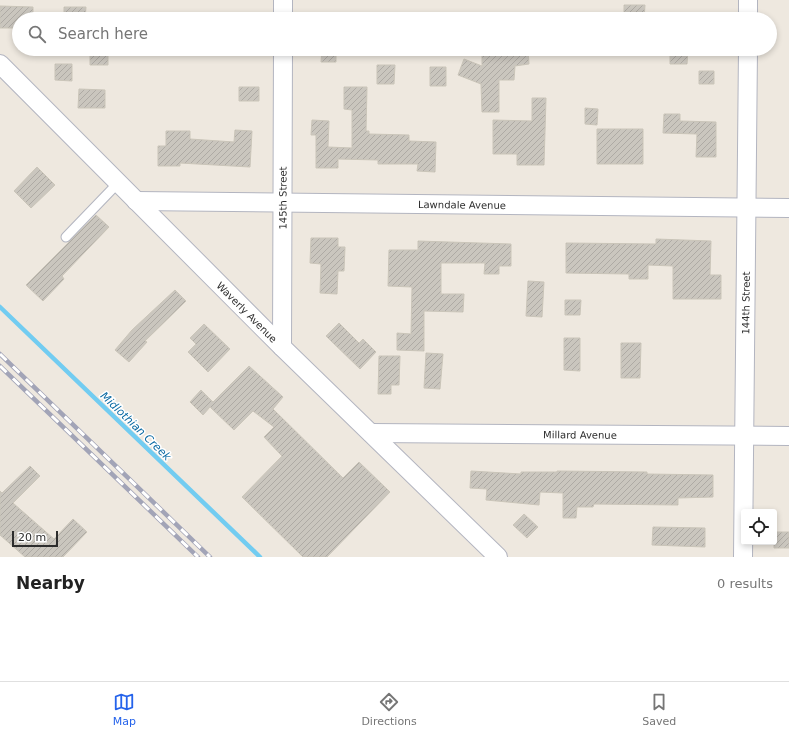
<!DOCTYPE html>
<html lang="en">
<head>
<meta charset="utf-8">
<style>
  :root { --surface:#fff; --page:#f2f2f2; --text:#222; --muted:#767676; --line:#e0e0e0; --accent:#2563eb }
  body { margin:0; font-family:"DejaVu Sans",sans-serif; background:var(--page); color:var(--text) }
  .controls { position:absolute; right:12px; bottom:12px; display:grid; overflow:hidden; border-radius:4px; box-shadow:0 2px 6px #0003 }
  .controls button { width:36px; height:36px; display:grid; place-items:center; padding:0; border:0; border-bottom:1px solid var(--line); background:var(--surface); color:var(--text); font:20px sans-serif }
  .scale { position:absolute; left:12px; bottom:10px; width:46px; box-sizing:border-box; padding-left:4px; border:2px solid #2d2d2d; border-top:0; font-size:11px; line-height:14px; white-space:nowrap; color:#2d2d2d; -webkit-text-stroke:3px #fff; paint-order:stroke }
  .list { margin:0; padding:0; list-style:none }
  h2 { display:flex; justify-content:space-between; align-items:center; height:52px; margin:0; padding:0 16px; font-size:17px }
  h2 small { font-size:13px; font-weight:400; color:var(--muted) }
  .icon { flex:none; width:22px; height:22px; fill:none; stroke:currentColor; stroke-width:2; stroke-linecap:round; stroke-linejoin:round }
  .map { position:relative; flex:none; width:789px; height:557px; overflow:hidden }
  .search { position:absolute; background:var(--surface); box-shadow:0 2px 6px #0003; left:12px; right:12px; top:12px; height:44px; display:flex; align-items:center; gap:10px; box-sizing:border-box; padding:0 14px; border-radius:22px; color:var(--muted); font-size:15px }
  .sheet { height:124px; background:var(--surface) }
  nav { display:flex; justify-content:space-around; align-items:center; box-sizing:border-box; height:56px; border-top:1px solid var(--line); background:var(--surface); font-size:11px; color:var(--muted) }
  nav a { display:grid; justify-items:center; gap:2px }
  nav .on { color:var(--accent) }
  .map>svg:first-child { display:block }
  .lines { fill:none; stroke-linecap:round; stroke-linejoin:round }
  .stream { stroke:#72ccf1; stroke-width:4.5 }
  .building { fill:url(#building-hatch); stroke:#cac5b9 }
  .lane-casing { stroke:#b3b5c0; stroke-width:11 }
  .street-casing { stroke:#b3b5c0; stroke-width:20 }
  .lane { stroke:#fff; stroke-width:9 }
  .street { stroke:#fff; stroke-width:18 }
  .rail-casing { stroke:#a2a4b7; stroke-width:4.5 }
  .rail { stroke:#fff; stroke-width:3; stroke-dasharray:9; stroke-linecap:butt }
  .labels { text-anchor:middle; stroke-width:3; stroke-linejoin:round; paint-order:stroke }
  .street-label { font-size:10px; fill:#2d2d2d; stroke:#fff }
  .water-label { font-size:11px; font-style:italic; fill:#0b6aa3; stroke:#fff }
</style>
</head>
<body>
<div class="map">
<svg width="789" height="557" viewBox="0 0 789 557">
  <defs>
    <pattern id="building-hatch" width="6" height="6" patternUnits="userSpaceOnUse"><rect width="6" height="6" fill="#cac6be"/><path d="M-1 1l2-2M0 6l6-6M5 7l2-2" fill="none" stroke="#aeaaa4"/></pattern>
  </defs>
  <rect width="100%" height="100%" fill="#eee8df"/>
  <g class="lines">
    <path class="stream" d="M0,307l260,250"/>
  </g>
  <path class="building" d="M624,5h21l-1,14h-20z
    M0,6l33,1v12h-14v9h-19z
    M64,7h22l-1,12h-21z
    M90,49h18v16h-18z
    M322,49h14v13h-15z
    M489,49h39l1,15 -14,2 -1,14h-15v32h-17l-1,-28 -23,-9 6,-16 18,7v-14h7z
    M670,49h18l-1,15h-17z
    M55,64h17v17l-17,-1z
    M377,65h18l-1,19h-17z
    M430,67h16v19h-16z
    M699,71h15v13h-15z
    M239,87h20v14h-20z
    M344,87h23l-1,44h3v3l40,1v6l27,1 -1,30 -18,-1 1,-7h-40v-4l-40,-1v9h-22v-33h-5l1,-15 17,1 -1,26 24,1v-38l-8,-1z
    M79,89l26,1v18h-27z
    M532,98h14l-2,67h-27v-11h-24v-34l39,1z
    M585,108l13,1 -1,16 -12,-1z
    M664,114h16v7l36,1v35h-20l1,-23 -34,-1z
    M597,129h46v35h-46z
    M235,130l17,1 -2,36 -70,-4v3h-22v-20h8v-15h24v8l44,3z
    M37,167l18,18 -24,23 -17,-17z
    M96,215l13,12 -47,49 2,3 -21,22 -17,-16z
    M311,238h27v9h7l-1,24h-6l-1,23 -17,-1 1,-29 -11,-1z
    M656,239l55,2 -1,34h11v24h-48v-33l-25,-1v14h-19v-5l-63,-1v-30l90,1z
    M418,241l93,3v22h-12v8h-15l1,-11h-44v31h23l-1,18 -39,-1v40l-27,-1v-17l14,1 1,-47 -24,-1 1,-36h29z
    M528,281l16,1 -2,35 -16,-1z
    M175,290l11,11 -41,40 2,1 -18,20 -14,-12 17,-20z
    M565,300h16l-1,15h-15z
    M339,323l20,20 4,-4 13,13 -16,17 -34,-33z
    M204,324l26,25 -22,23 -20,-20 8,-8 -6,-6z
    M564,338h16v33l-16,-1z
    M621,343h20l-1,35h-19z
    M426,353l17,1 -3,35 -16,-1z
    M379,356h21l-1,29h-8v9h-13z
    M249,366l34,31 -10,12 70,69 16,-16 31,30 -63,65h-24l-61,-60 40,-41 -18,-19 10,-10 -21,-16 -19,19 -24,-23 -7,8 -13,-13 11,-12 12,12z
    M30,466l10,10 -27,27 41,36 19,-20 14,13 -24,25h-38l-25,-22v-44l2,2z
    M471,471l50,3v-2h36v-1l90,1v2l66,1v22l-35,1v7l-84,-1 -1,3h-16l-1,11h-13v-25l-23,-1 -1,13 -53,-5 1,-11 -17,-1z
    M524,514l14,13 -11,11 -14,-13z
    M653,527l52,1v19l-53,-2z
    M774,532h15v16h-15z"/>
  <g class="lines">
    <defs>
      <path id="lane" d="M66,237l52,-54"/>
      <g id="street">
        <path d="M283,19v-19"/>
        <path d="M748,19v-19"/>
        <path id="s1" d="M0,64l282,283 216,210"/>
        <path id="s2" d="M136,201l653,7"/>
        <path id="s3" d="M282,347l1,-298"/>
        <path id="s4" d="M371,433l418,3"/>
        <path id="s5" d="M743,557l5,-508"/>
      </g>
    </defs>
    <use href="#lane" class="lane-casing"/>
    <use href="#street" class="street-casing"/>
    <use href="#lane" class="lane"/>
    <use href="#street" class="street"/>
    <defs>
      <path id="rail" d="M0,354l210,203
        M0,366l198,191"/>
    </defs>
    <use href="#rail" class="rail-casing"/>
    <use href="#rail" class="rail"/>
  </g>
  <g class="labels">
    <g class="street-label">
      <text dy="4" stroke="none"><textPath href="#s3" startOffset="149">145th Street</textPath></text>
      <text dy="4" stroke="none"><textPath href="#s2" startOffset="326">Lawndale Avenue</textPath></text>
      <text dy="4" stroke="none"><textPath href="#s5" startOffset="254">144th Street</textPath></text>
      <text dy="4" stroke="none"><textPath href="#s1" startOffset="350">Waverly Avenue</textPath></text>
      <text dy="4" stroke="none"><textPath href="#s4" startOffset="209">Millard Avenue</textPath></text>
    </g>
    <g class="water-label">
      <text transform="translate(136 426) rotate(44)" y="4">Midlothian Creek</text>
    </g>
  </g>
</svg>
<div class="controls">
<button><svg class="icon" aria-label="locate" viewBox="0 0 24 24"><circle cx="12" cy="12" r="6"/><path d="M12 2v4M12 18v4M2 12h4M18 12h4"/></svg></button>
</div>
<div class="scale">20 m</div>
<div class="search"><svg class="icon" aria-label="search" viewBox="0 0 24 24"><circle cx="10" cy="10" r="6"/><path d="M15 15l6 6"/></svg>Search here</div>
</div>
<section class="sheet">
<h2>Nearby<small>0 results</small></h2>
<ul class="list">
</ul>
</section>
<nav>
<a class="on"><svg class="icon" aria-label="map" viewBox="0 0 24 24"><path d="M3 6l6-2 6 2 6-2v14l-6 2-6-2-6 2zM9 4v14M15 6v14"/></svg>Map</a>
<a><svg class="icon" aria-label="directions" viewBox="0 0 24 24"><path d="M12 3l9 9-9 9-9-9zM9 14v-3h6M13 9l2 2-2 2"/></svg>Directions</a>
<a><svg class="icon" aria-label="saved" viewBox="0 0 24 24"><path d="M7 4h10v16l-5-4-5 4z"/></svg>Saved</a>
</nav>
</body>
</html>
